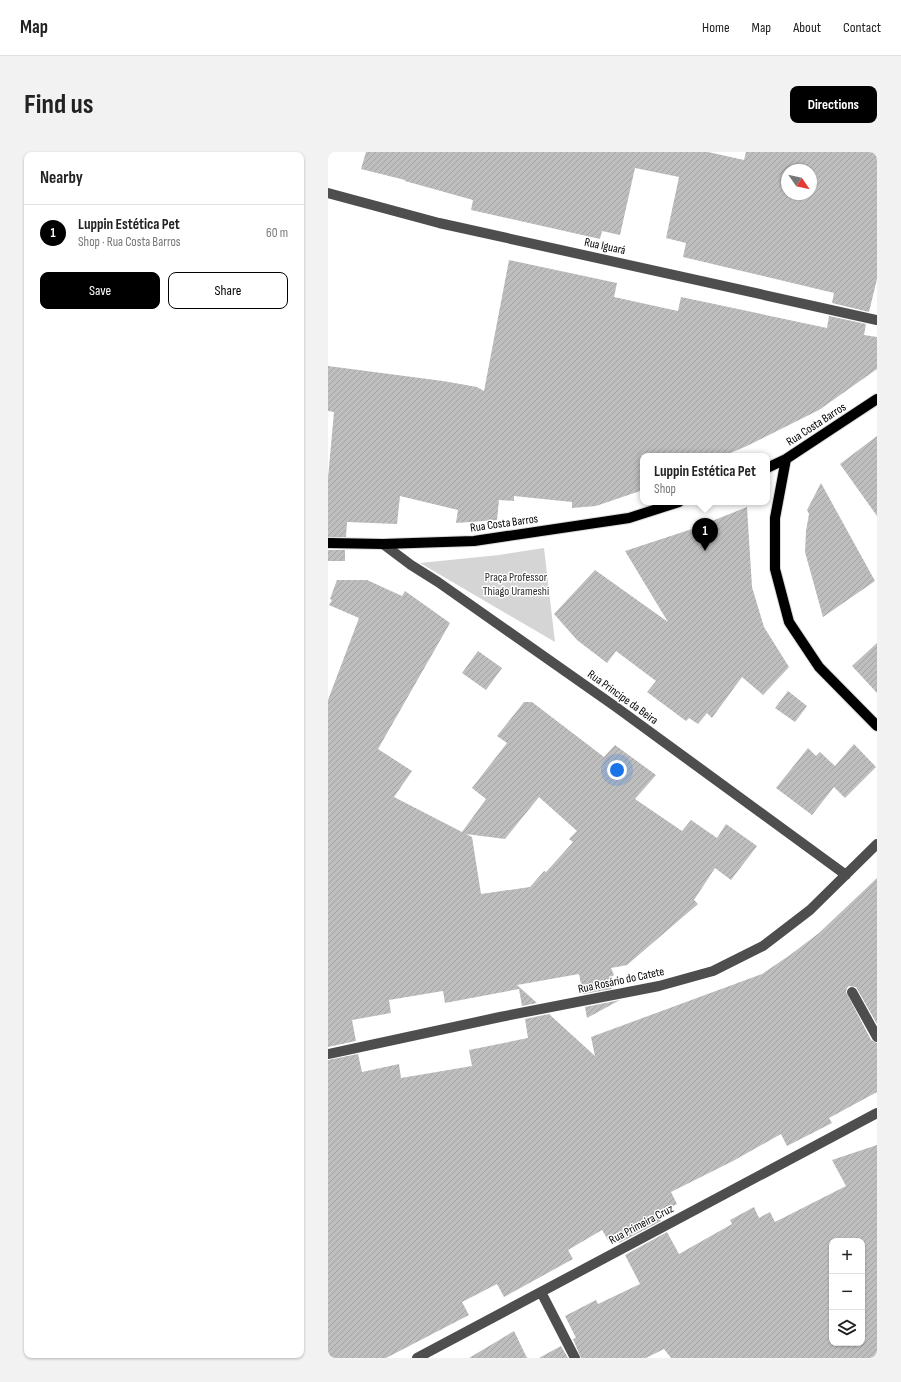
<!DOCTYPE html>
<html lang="en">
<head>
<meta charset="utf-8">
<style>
  :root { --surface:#fff; --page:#f2f2f2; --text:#222; --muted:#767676; --line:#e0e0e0; --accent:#000 }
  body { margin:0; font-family:"Sofia Sans Condensed",sans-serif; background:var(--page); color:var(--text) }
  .controls { position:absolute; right:12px; bottom:12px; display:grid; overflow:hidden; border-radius:8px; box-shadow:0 1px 3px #0004 }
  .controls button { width:36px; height:36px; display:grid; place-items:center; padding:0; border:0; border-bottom:1px solid var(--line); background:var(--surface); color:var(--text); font:20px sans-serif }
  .compass { position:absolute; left:453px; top:12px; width:36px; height:36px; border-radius:50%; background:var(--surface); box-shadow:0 1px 3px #0004; rotate:124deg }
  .you { position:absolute; left:289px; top:618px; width:14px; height:14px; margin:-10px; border:3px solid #fff; border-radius:50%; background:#1a73e8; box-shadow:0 0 0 6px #1a73e833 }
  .badge { display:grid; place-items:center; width:26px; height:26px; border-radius:50%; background:var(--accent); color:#fff; font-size:13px; font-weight:700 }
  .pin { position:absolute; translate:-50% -33px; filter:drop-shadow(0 1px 2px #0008) }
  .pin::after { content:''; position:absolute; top:21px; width:14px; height:12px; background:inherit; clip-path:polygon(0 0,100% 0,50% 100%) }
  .popup { position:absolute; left:312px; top:301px; width:130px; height:52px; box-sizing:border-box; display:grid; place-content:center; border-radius:8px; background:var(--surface); filter:drop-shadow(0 1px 3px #0005); font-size:13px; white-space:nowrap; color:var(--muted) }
  .popup b { font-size:15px; color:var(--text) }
  .popup::after { content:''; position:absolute; left:50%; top:100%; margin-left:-8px; border:8px solid transparent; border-top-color:var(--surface) }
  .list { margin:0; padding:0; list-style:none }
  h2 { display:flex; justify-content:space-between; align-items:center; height:52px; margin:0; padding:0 16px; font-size:17px }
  h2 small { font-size:13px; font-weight:400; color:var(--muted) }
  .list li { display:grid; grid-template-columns:26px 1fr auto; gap:12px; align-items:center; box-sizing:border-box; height:56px; padding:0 16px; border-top:1px solid var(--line) }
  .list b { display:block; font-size:15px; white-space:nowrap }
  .list p { margin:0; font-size:13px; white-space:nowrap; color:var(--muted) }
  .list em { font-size:13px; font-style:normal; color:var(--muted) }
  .actions { display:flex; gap:8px; padding:12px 16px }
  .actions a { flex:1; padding:9px 0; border:1px solid var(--accent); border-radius:8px; text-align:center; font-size:14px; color:var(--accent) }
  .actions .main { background:var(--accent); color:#fff }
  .icon { flex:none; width:22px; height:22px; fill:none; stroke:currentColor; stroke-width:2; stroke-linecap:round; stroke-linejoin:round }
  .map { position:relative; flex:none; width:549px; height:1206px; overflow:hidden; border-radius:8px }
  header { display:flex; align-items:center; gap:24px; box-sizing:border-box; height:56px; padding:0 20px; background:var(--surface); border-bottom:1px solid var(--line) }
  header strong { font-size:19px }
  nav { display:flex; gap:22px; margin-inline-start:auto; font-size:14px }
  .intro { display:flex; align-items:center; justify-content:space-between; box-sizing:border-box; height:96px; padding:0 24px }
  h1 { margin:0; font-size:28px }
  .button { padding:10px 18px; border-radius:8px; background:var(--accent); color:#fff; font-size:14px; font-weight:700 }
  main { display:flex; gap:24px; padding:0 24px }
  aside { flex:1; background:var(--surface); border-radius:8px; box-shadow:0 1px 3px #0004 }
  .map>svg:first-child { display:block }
  .green { fill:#d5d5d5 }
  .building { fill:url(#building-hatch); fill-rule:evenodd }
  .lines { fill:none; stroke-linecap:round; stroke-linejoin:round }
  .major-casing { stroke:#dbdbdb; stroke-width:12 }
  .minor { stroke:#4e4e4e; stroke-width:10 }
  .major { stroke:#000; stroke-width:10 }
  .labels { text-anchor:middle; stroke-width:3; stroke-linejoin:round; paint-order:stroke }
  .street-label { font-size:12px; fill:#000; stroke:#fff }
  .park-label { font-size:12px; fill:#2c2c2c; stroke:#fff }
</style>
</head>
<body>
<header>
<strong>Map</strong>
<nav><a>Home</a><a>Map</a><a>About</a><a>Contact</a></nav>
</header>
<div class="intro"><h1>Find us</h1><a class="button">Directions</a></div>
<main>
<aside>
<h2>Nearby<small></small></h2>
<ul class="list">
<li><span class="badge">1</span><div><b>Luppin Estética Pet</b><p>Shop · Rua Costa Barros</p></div><em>60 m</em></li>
</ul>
<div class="actions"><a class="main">Save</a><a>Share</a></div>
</aside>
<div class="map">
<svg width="549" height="1206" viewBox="0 0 549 1206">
  <defs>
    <pattern id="building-hatch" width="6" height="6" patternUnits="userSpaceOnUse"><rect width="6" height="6" fill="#bebebe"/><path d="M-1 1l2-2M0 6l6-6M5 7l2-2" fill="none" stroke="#a2a2a2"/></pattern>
  </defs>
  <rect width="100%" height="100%" fill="#fff"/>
  <path class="green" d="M216,396l11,94 -135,-79 79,-8z"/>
  <path class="building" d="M38,0h342l36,8 2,-8h131v127l-8,33 -37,-9 2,-10 -151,-36 3,-14 -20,-5 13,-61 -44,-9 -15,67 -18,-4 -2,8 -129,-29 2,-10 -68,-19v-1l-44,-11zM459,18h24v24h-24z
    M181,108l108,23 -3,14 64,14 3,-14 146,31 2,-12 37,8 -2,11 13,2v32l-58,41 -72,36 -24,10h-80v34l-47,16 -24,2v-6l-58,-6v5l-15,-1 -2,20 -41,3 2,-13 -58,-14 -3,28 -50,-2 -1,15h-18v-59l6,-66 -6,-1v-45l115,15 34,6 7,4z
    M549,284v80l-37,-52z
    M493,331l54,98 -52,36 -18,-65 1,-21 3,-17 -2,-4z
    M419,355l5,80 12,40 25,40 -26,28 -21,-18 -30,41 -5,-5 -9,11 -9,-6 -3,3 -39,-29 9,-11 -40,-30 -9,12 -30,-23 -23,-26 41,-44 73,52 -43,-71 67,-22z
    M0,398h17v11h-17z
    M9,428h30l35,16 3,-5 45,32 -72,126 34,22 -18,26 68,35 24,-33 -14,-11 35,-45 -10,-7 27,-34h8l72,55 11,-12 41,30 -21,24 47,32 9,-11 26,18 9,-14 31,22 -26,34 -16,-12 -21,32 4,4 -71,61 -16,3 3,7 -7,6 5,8 -29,5 -4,-20 -62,11 20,18 -15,3 -3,-17 -74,14 -2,-12 -54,9 2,13 -39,7 4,21 -28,6v-347l31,-82 -30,-13 3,-5 -2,-1zM211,645l38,34 -8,8 4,3 -27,30 -2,-1 -14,16 -49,7 -9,-57 -6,-3 39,5z
    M549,491v50l-25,-27z
    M150,499l24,17 -16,22 -24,-17z
    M460,539l19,15 -12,16 -20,-14z
    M526,592l22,23 -31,31 -11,-11 -22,28 -36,-27 32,-40 8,8 4,-4 15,14z
    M549,726v146l-21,-37 -7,-1 -2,2 -1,4 25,48 6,3v49l-48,26 3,5 -45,23 -6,-12 -48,27 -62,31 6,12 -20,10 4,7 -42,22 -4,-7 -7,4 -6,-10 -34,20 5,9 -69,38 -7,-13 -35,18 7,13 -83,43h-58v-298l30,-6 4,18 37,-8 2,14 71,-12 -3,-16 59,-12 -3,-19 24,-5 46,42 -4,-19 171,-63 28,-19 29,-22z
    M292,848l-33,18 -2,-11z
    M549,993v213h-206l-7,-9 -18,9h-65l-8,-19 3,-1 -11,-22 31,-16 2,4 42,-20 -15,-29 42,-23 12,22 53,-30 -2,-4 24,-13 5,11 11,-6 5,10 71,-36 -14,-26zM504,1089h30v102h-30z
    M186,1179l13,27h-58z
    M233,1194l7,12h-29z"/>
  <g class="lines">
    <defs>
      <path id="major" d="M458,307l-11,59v51l14,53 30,45 58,59
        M439,316l19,-9 91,-60
        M0,391l55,1 91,-3 155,-23 50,-16"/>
    </defs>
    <use href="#major" class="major-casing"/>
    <path class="minor" d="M0,41l111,30 438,97
      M55,392l28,21 27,17 178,125 230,168
      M524,840l25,45
      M0,902l172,-37 159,-31 54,-15 50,-25 47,-36 67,-66
      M213,1140l34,66
      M89,1206l460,-245"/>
    <use href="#major" class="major"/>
  </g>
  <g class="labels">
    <g class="street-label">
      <text transform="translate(277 94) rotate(12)" y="4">Rua Iguará</text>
      <text transform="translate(488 272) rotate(-33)" y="4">Rua Costa Barros</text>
      <text transform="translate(176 371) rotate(-8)" y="4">Rua Costa Barros</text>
      <text transform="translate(295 545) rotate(36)" y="4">Rua Principe da Beira</text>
      <text transform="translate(293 828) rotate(-12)" y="4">Rua Rosário do Catete</text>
      <text transform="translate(313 1072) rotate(-28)" y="4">Rua Primeira Cruz</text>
    </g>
    <g class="park-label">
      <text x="188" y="429">Praça Professor<tspan x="188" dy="14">Thiago Urameshi</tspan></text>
    </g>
  </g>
</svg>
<div class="controls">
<button>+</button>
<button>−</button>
<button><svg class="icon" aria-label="layers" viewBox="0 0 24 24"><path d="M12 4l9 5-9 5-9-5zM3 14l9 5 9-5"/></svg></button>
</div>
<svg class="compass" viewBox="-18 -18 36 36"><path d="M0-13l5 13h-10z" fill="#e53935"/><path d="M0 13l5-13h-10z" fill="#767676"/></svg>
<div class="you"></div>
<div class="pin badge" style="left:377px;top:399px">1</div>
<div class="popup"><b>Luppin Estética Pet</b>Shop</div>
</div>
</main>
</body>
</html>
